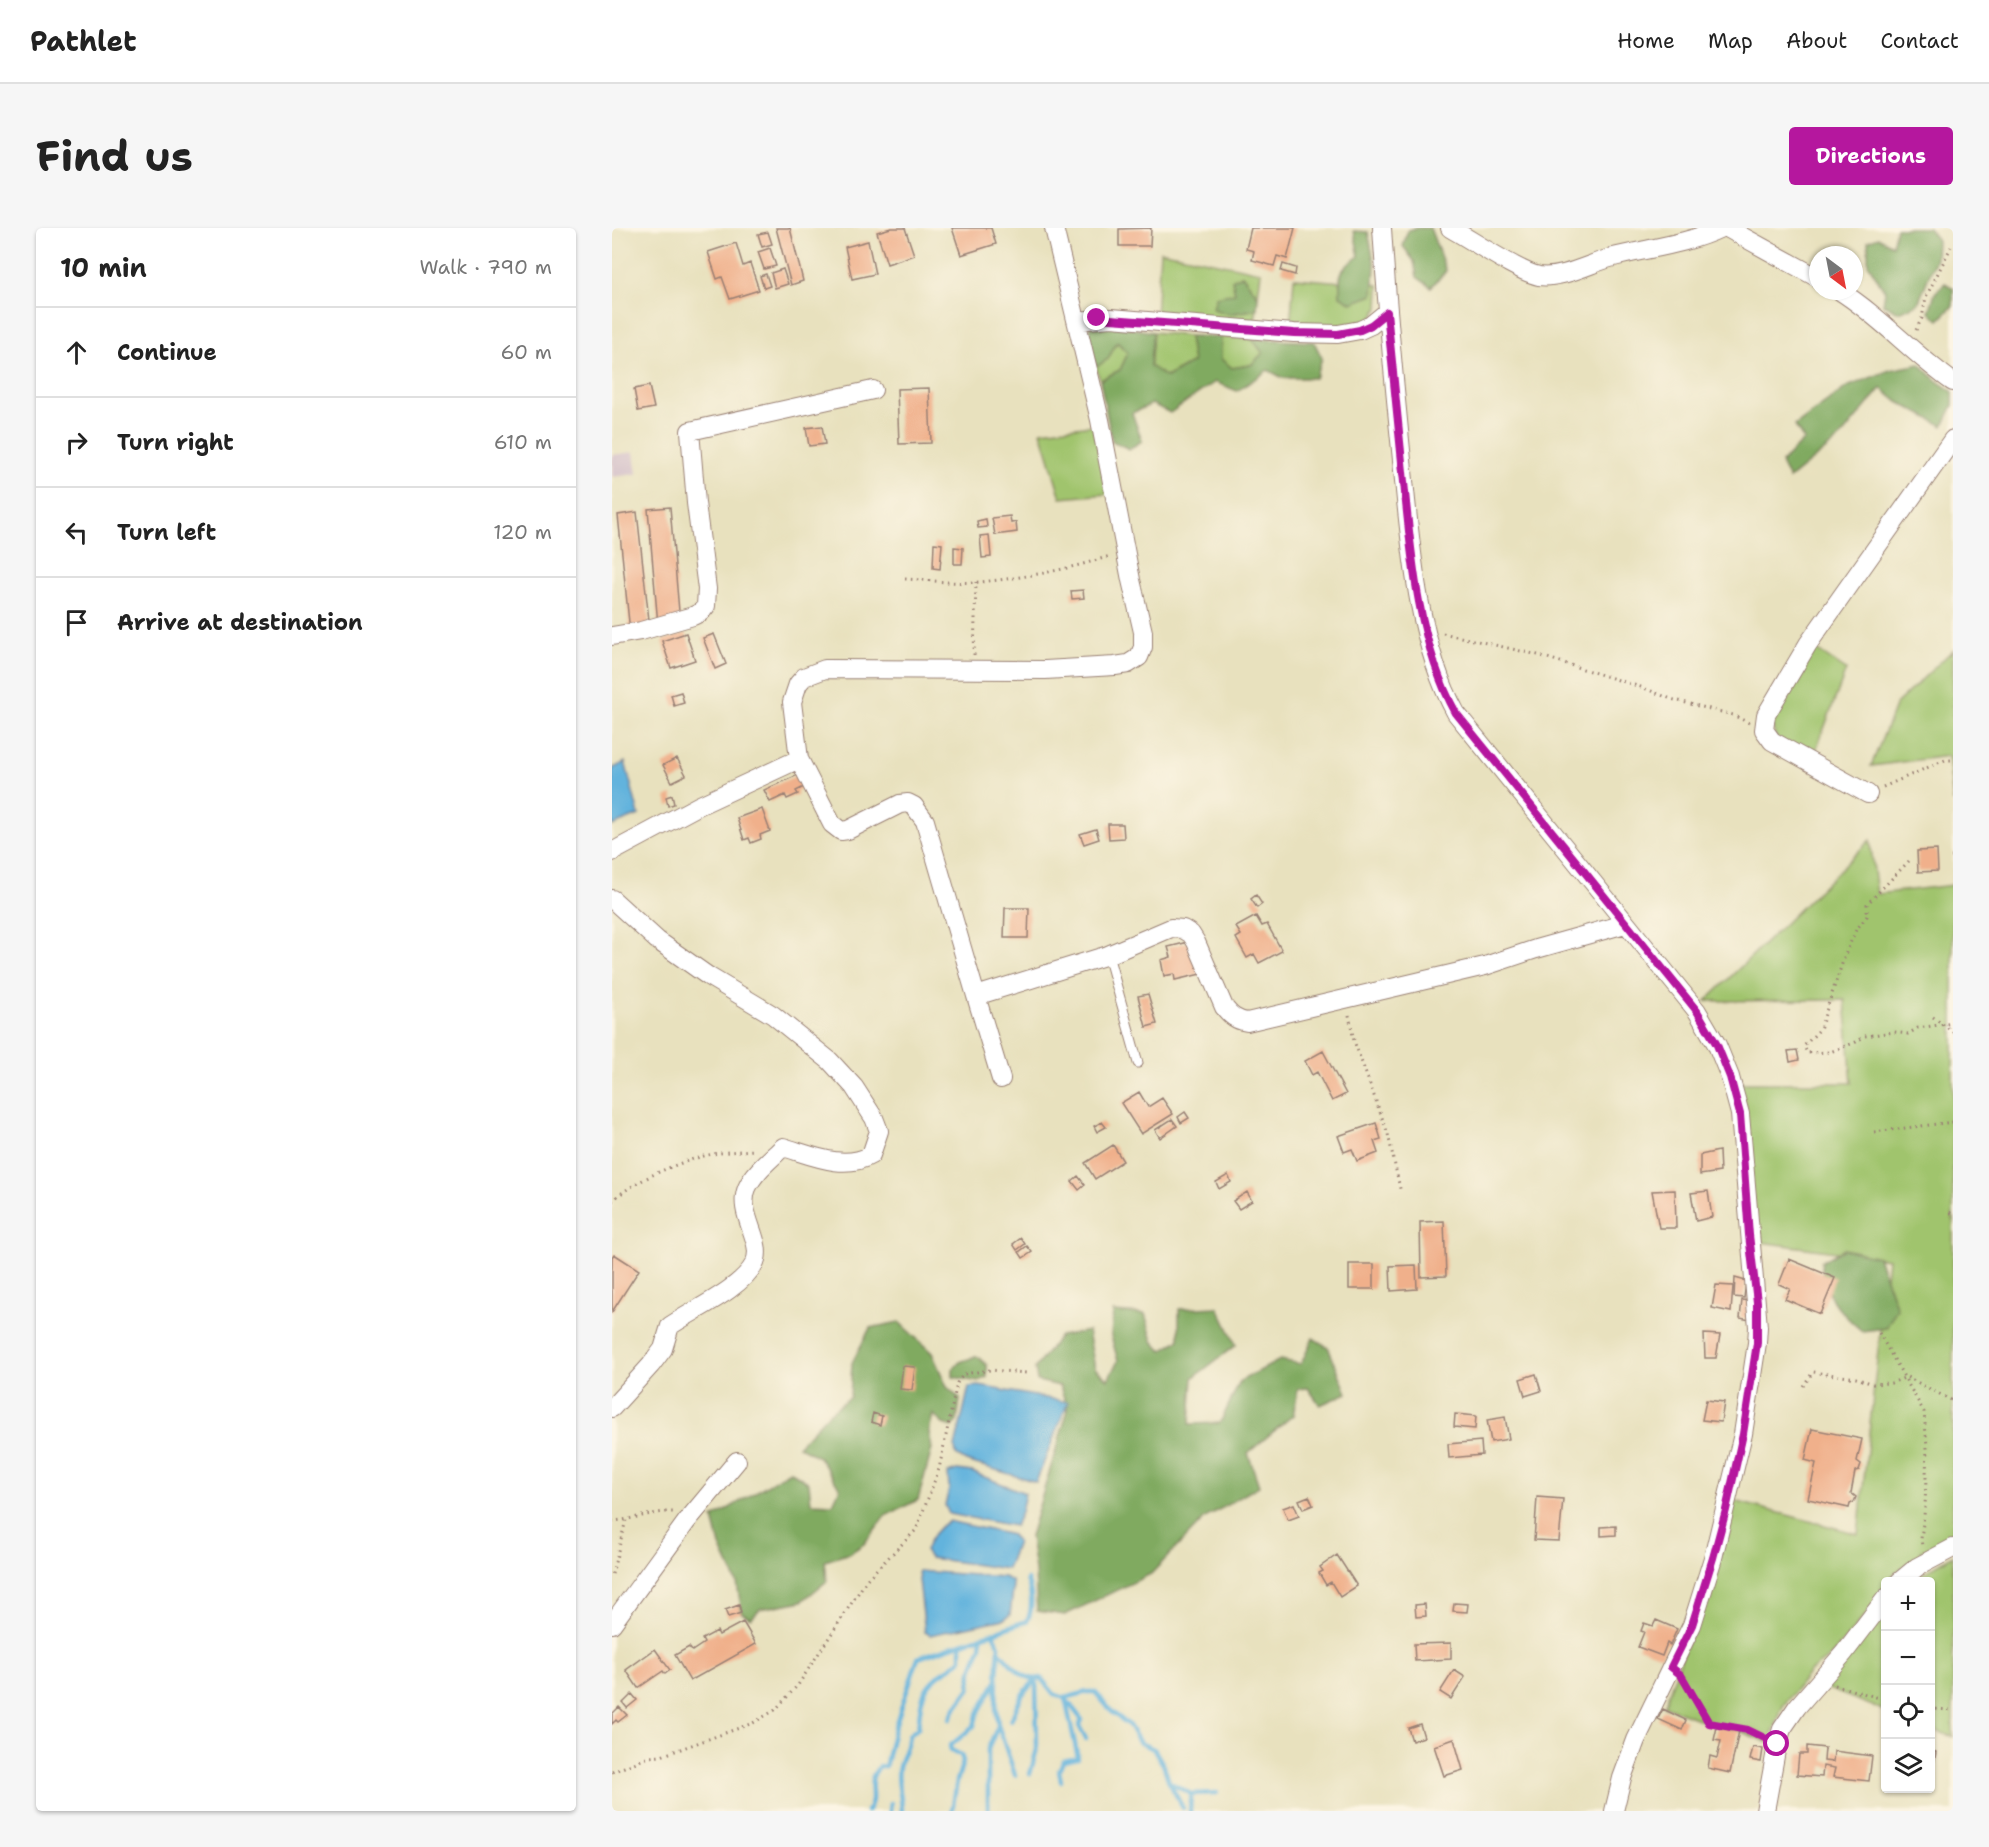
<!DOCTYPE html>
<html lang="en">
<head>
<meta charset="utf-8">
<style>
  :root { --surface:#fff; --page:#f6f6f6; --text:#222; --muted:#767676; --line:#e0e0e0; --accent:#b5179e }
  body { margin:0; font-family:"Shantell Sans",sans-serif; background:var(--page); color:var(--text) }
  .controls { position:absolute; right:18px; bottom:18px; display:grid; overflow:hidden; border-radius:6px; box-shadow:0 2px 4px #0004 }
  .controls button { width:54px; height:54px; display:grid; place-items:center; padding:0; border:0; border-bottom:2px solid var(--line); background:var(--surface); color:var(--text); font:30px sans-serif }
  .compass { position:absolute; left:1197px; top:18px; width:54px; height:54px; border-radius:50%; background:var(--surface); box-shadow:0 2px 4px #0004; rotate:148deg }
  .stop { position:absolute; width:18px; height:18px; margin:-14px; border:4px solid #b5179e; border-radius:50%; background:#fff }
  .stop.end { background:#b5179e; border-color:#fff; box-shadow:0 2px 6px #0008 }
  .list { margin:0; padding:0; list-style:none }
  h2 { display:flex; justify-content:space-between; align-items:center; height:78px; margin:0; padding:0 24px; font-size:26px }
  h2 small { font-size:20px; font-weight:400; color:var(--muted) }
  .list li { display:grid; grid-template-columns:39px 1fr auto; gap:18px; align-items:center; box-sizing:border-box; height:90px; padding:0 24px; border-top:2px solid var(--line) }
  .list b { display:block; font-size:22px; white-space:nowrap }
  .list em { font-size:20px; font-style:normal; color:var(--muted) }
  .icon { flex:none; width:33px; height:33px; fill:none; stroke:currentColor; stroke-width:2; stroke-linecap:round; stroke-linejoin:round }
  .map { position:relative; flex:none; width:1341px; height:1583px; overflow:hidden; border-radius:6px }
  header { display:flex; align-items:center; gap:36px; box-sizing:border-box; height:84px; padding:0 30px; background:var(--surface); border-bottom:2px solid var(--line) }
  header strong { font-size:28px }
  nav { display:flex; gap:33px; margin-inline-start:auto; font-size:21px }
  .intro { display:flex; align-items:center; justify-content:space-between; box-sizing:border-box; height:144px; padding:0 36px }
  h1 { margin:0; font-size:42px }
  .button { padding:15px 27px; border-radius:6px; background:var(--accent); color:#fff; font-size:21px; font-weight:700 }
  main { display:flex; gap:36px; padding:0 36px }
  aside { flex:1; background:var(--surface); border-radius:6px; box-shadow:0 2px 4px #0004 }
  .map>svg:first-child { display:block }
  .industrial { fill:#d2bdc7 }
  .green { fill:#a0c46d; stroke:#75724c; stroke-width:1.5 }
  .forest { fill:#80aa60; stroke:#656446; stroke-width:1.5 }
  .water { fill:#62b3dd; stroke:#566984; stroke-width:1.5 }
  .lines { fill:none; stroke-linecap:round; stroke-linejoin:round }
  .stream { stroke:#62b3dd; stroke-width:4.5 }
  .building { fill:#f0b08b }
  .lane-casing { stroke:#998074; stroke-width:11 }
  .street-casing { stroke:#998074; stroke-width:20 }
  .path { stroke:#998074; stroke-width:3; stroke-dasharray:1.5 4.5; stroke-linecap:butt }
  .lane { stroke:#fff; stroke-width:9 }
  .street { stroke:#fff; stroke-width:18 }
  .route { stroke:#b5179e; stroke-width:8 }
</style>
</head>
<body>
<header>
<strong>Pathlet</strong>
<nav><a>Home</a><a>Map</a><a>About</a><a>Contact</a></nav>
</header>
<div class="intro"><h1>Find us</h1><a class="button">Directions</a></div>
<main>
<aside>
<h2>10 min<small>Walk · 790 m</small></h2>
<ul class="list">
<li><svg class="icon" aria-label="ahead" viewBox="0 0 24 24"><path d="M12 20V5M6 11l6-6 6 6"/></svg><div><b>Continue</b></div><em>60 m</em></li>
<li><svg class="icon" aria-label="right" viewBox="0 0 24 24"><path d="M7 20v-9h11M14 6l5 5-5 5"/></svg><div><b>Turn right</b></div><em>610 m</em></li>
<li><svg class="icon" aria-label="left" viewBox="0 0 24 24"><path d="M17 20v-9H6M10 6l-5 5 5 5"/></svg><div><b>Turn left</b></div><em>120 m</em></li>
<li><svg class="icon" aria-label="arrive" viewBox="0 0 24 24"><path d="M6 21V4h12l-3 4 3 4H6"/></svg><div><b>Arrive at destination</b></div></li>
</ul>
</aside>
<div class="map">
<svg width="1341" height="1583" viewBox="0 0 1341 1583">
  <rect width="100%" height="100%" fill="#fcf5e5"/>
  <filter id="ink" filterUnits="userSpaceOnUse"><feTurbulence type="fractalNoise" baseFrequency=".0167" numOctaves="2"/><feDisplacementMap in="SourceGraphic" scale="12" xChannelSelector="R" yChannelSelector="G"/><feConvolveMatrix kernelMatrix="1 2 1 2 8 2 1 2 1" color-interpolation-filters="sRGB"/></filter>
  <filter id="wash" filterUnits="userSpaceOnUse"><feTurbulence type="fractalNoise" baseFrequency=".008" numOctaves="4" result="noise"/><feDisplacementMap in="SourceGraphic" scale="24" xChannelSelector="R" yChannelSelector="G"/><feGaussianBlur stdDeviation="1.35" result="paint"/><feColorMatrix in="noise" values="0 0 0 0 0 0 0 0 0 0 0 0 0 0 0 0 0 1.4 0 .05"/><feComposite in="paint" operator="in"/></filter>
  <g filter="url(#wash)">
    <rect width="100%" height="100%" fill="#e8e1be"/>
    <path class="industrial" d="M22,224l3,22 -25,3v-22z"/>
    <path class="green" d="M548,23l101,21 -3,24 -16,-21 -13,39 28,-5 -3,15 -98,-6z
      M682,50l85,7 -1,23 -7,12 -26,8h-55z
      M541,104l36,4 4,26 -27,15 -16,-10z
      M609,109l31,2 11,14 -12,12 -19,3 -11,-9z
      M505,114l11,11 -8,17 -20,10 -4,-13 12,-8z
      M481,197l15,69 -47,4 -20,-67z
      M1200,419l34,23 -33,88 -37,-20 -7,-23z
      M1341,422v152l-5,-46 -77,10 25,-62z
      M1258,612l7,54 76,-9v657l-32,9 2,2 -29,21 -5,7 -3,1 -1,5 -15,23 -38,45 -23,17 -26,34 -14,37 -30,-12 -25,-6 -50,-19 39,-107 28,-99 127,34 30,-275 -135,-18 -15,-158h114l-7,-83 -139,1z
      M1341,1327v182l-22,-8 -1,-147h-21z
      M1273,1383v100l-62,-24z"/>
    <path class="forest" d="M807,0h11l16,43 -15,16 -14,-10 -3,-16 -11,-15 5,-16z
      M1284,0h33l8,12 -1,18 -18,46 -19,8 -16,-8 2,-13 -17,-27v-23l10,-4 14,8z
      M742,3l14,1 7,34 -2,29 -21,8 -12,-7c-1,-24 -1,-26 19,-40z
      M630,47l16,21 -1,13 -28,5 -16,-5 3,-12 19,-4 -3,-13z
      M1333,55l8,5v18l-14,14 -10,-8 6,-19z
      M496,97l45,7 -3,34 16,11 27,-15 -4,-26 32,1v22l11,9 19,-3 12,-12 -11,-14 62,3 8,16 -7,20h-32l-15,-8 -31,21 -22,-9 -45,31 -18,-9 -20,9 10,28 -13,8 -17,-8 -12,-61 20,-10 8,-17 -11,-11 -9,17 -12,8 -8,-28 3,-13z
      M1308,136l17,17 16,11v13l-10,21 -45,-24 -17,-14 -41,50 -51,41 -8,-16 23,-23 -9,-14 52,-39 43,-17z
      M1232,1021l34,8 19,51 -11,20 -24,3c-28,-24 -35,-32 -41,-69z
      M606,1079l18,38 -43,33 -3,46 30,-1 20,-42 40,-21 21,4 12,-26 15,9 19,46 -27,12 -12,-17 -10,1 -5,26 -45,38 11,33 -54,32 -54,56 -86,41 -28,-4 -2,-40 -5,-35 38,-126 -8,-24 -23,-5 -2,-13 25,-32 28,-5 7,37 13,11 10,-18 -7,-25 2,-24 32,2 8,27 9,10 17,-11v-31z
      M287,1094l33,31 15,34 13,12 -3,22 -5,6 -9,-3 -10,-10 -4,18 3,17 -14,51 -33,16 -21,28 -14,9 -25,8 2,20 -25,20 -42,8 -9,9 -9,-5 -5,-30 -17,-37 -7,-28 77,-47 19,12 2,20 22,1 7,-16 -21,-31 -21,-11 31,-33 21,-16 2,-34 18,-35z
      M365,1128l10,9v12l-9,5 -25,-5v-8l7,-7z"/>
    <path class="water" d="M13,534l14,53 -27,11v-57z
      M367,1158l89,16 -32,80 -70,-21 -10,-6 -1,-8 14,-60z
      M345,1242l15,2 53,21 -4,19 -6,14 -66,-12 -4,-9 4,-16 -1,-16z
      M336,1293l64,14 5,7 -10,27 -77,-11 -5,-7c4,-12 12,-23 23,-30z
      M306,1343l86,6 8,4 1,9 -3,25 -6,4 -74,16 -5,-3z"/>
    <g class="lines">
      <path class="stream" d="M387,1423c11,11 24,32 42,27l13,16 11,4 17,22 -3,6 7,13
        M385,1454l-1,26 2,17 17,50
        M338,1491l4,-9 16,-22 1,-16 10,-26 1,-9
        M399,1492l11,-25 14,-16
        M418,1546l7,-25 -1,-70
        M449,1553l-2,-10 4,-10 15,-3 -13,-60 22,-6h8l18,21 15,11 12,19 14,6 10,17 5,16 14,26
        M557,1554l22,12 26,-1
        M255,1583c9,-11 3,-19 5,-31 0,-4 5,-10 7,-14l6,1 9,-38 24,-71 109,-37c6,-11 5,-30 0,-41
        M278,1583l1,-8
        M290,1583c0,-15 -6,-29 -3,-44 2,-11 9,-21 10,-32l9,-7c3,-22 1,-37 20,-52 7,-6 16,-9 23,-17v-15
        M340,1583l5,-30 6,-20 -2,-6 -10,-5 -1,-4 24,-20 3,-11 20,-35 2,-34 -6,-13
        M376,1583v-62l10,-23
        M578,1583l1,-17"/>
    </g>
    <g id="blocks">
      <path class="building" d="M164,0h14l13,53 -12,4z
        M279,0h14l9,27 -27,9 -10,-32z
        M340,0h39l5,16 -35,11z
        M539,0l-1,18h-31v-17z
        M639,0h44l-8,31 -10,-3 -3,10 -22,-6 2,-9 -8,-2z
        M156,4l4,12 -10,3 -4,-13z
        M256,13l7,33 -23,5 -7,-32z
        M124,15l7,23 7,-3 9,27 -29,9 -8,-22 -5,2 -9,-27z
        M158,20l6,18 -12,3 -6,-17z
        M671,36l13,4 -1,7 -14,-4z
        M171,41l5,15 -13,4 -4,-15z
        M154,46l4,12 -6,2 -4,-12z
        M37,158l5,22 -16,3 -4,-22z
        M317,160l2,55 -32,1 -2,-55z
        M210,198l3,18 -16,2 -3,-18z
        M58,279l10,116 -22,2 -10,-116z
        M25,284l13,117 -20,3 -12,-117z
        M398,288l1,7 5,-1 1,10 -22,3 -3,-17z
        M374,291l1,8 -9,1 -1,-7z
        M377,307l2,22 -9,1 -2,-22z
        M322,315l8,1 -2,25 -7,-1z
        M342,319l9,1 -1,16h-8z
        M471,362l1,8 -12,1 -1,-8z
        M74,405l9,27 -24,8 -9,-27z
        M102,406l12,30 -11,5 -12,-31z
        M69,464l3,11 -10,3 -3,-11z
        M65,530l9,17 -14,7 -9,-17z
        M188,546l6,12 -10,5 2,3 -11,5 -2,-4 -15,7 -6,-12z
        M60,567l2,9 -6,2 -2,-9z
        M150,581l8,22 -10,4 1,4 -10,4 -2,-5 -5,2 -7,-22z
        M496,596h15l1,14 -15,1z
        M484,601l3,10 -15,5 -4,-10z
        M1325,622l1,21 -20,1 -1,-21z
        M644,667l6,9 -5,4 -6,-9z
        M393,680h24l-1,30h-24z
        M644,688l6,10 5,-2 15,27 -23,12 -5,-9 -7,4 -11,-20 5,-3 -5,-8z
        M581,713l8,33 -26,6 -1,-6 -10,2 -3,-16 10,-3 -3,-10z
        M536,766l9,30 -11,3 -8,-31z
        M1185,822l2,10 -9,2 -2,-11z
        M711,823l23,43 -14,7 -15,-29 -5,3 -7,-14z
        M527,864l9,15 14,-9 11,16 -32,20 -20,-31z
        M573,884l4,6 -8,5 -3,-6z
        M560,891l5,7 -17,12 -5,-8z
        M490,894l4,5 -9,5 -3,-6z
        M764,895l5,16 -7,2 4,12 -21,8 -5,-12 -8,3 -6,-16z
        M501,917l10,16 -28,18 -10,-16z
        M1107,923l1,21 -20,3v-20z
        M616,947l3,7 -12,7 -3,-7z
        M466,948l7,9 -6,5 -7,-9z
        M1063,962l1,38h-17l-7,-37z
        M1096,963l4,26 -16,4 -5,-28z
        M635,964l5,9 -13,8 -6,-8z
        M832,993l2,55 -25,1 -1,-55z
        M409,1010l4,6 -8,6 -4,-6z
        M415,1018l5,6 -9,6 -4,-6z
        M2,1026l25,16 -27,42v-55z
        M1177,1031l46,19 -15,36 -35,-15 5,-10 -11,-5z
        M737,1036h25v25h-25z
        M804,1037l1,24 -26,2 -1,-25z
        M1123,1050l11,3 -2,17 -10,-1z
        M1104,1057l17,1 -2,26 -19,-4z
        M1130,1072l10,1 -2,19 -10,-2z
        M1092,1106l16,1 -4,23h-11z
        M291,1138l12,1 -3,23 -12,-1z
        M924,1146l5,17 -16,5 -5,-17z
        M1094,1172l18,2 -3,20 -19,-2z
        M261,1185l9,3 -2,9 -9,-3z
        M843,1186l21,2 -1,13 -21,-2z
        M893,1189l4,22 -18,3 -4,-22z
        M1200,1201l50,10 -5,22 4,3 -2,6 -4,1 -4,22 5,4 -2,5 -4,2 -1,4 -41,-9 8,-36 -11,-3z
        M869,1213l1,14 -33,3 -1,-14z
        M697,1268l4,9 -10,4 -4,-9z
        M925,1269l26,2 -4,42 -25,-1z
        M682,1276l5,12 -11,4 -5,-12z
        M1004,1298v9l-15,1v-9z
        M725,1327l20,31 -17,11 -9,-15 -5,3 -7,-12 4,-2 -3,-4z
        M842,1375l14,1 -1,8 -14,-1z
        M813,1376l1,12 -10,1 -1,-12z
        M127,1377l2,8 -13,4 -3,-7z
        M1044,1392l21,9 -7,16 -3,-2 -5,13 -24,-9 6,-15 -3,-1 3,-8 9,3z
        M131,1394l13,22 -66,37 -15,-26 14,-8 3,4 12,-8 -2,-4 15,-8 2,4z
        M839,1415v16l-36,2 -1,-17z
        M43,1421l15,21 -5,4 -2,-3 -25,17 -12,-18z
        M842,1442l11,7 -14,22 -11,-7z
        M20,1466l5,6 -10,8 -4,-5z
        M7,1479l8,8 -9,7 -2,-2 -4,4v-10z
        M1051,1481l23,11 -4,10 -24,-11z
        M808,1496l4,13 -12,4 -4,-13z
        M1105,1499l22,4 -9,42 -22,-5 2,-12 7,2 4,-17 -7,-1z
        M842,1511l9,31 -19,6 -10,-30z
        M1195,1518l18,2 -1,13 9,1 1,-11 38,5 -3,25 -36,-4 2,-9 -12,-2 -1,11 -25,-2 2,-21h8z
        M1141,1519l10,2 -2,13 -11,-2z
        M1318,1522l6,2 -2,12 -4,-1z"/>
    </g>
  </g>
  <g filter="url(#ink)">
    <use href="#blocks" fill-opacity="0" stroke="#998074" stroke-width="1.5"/>
    <g class="lines">
      <defs>
        <path id="lane" d="M496,727l30,108"/>
        <path id="street" d="M442,0l46,192 31,160 12,52v15l-4,10 -11,7 -13,2 -70,4 -220,-1 -21,8 -6,7 -6,18 7,57 33,65 9,7 7,-1 52,-26 8,-1 6,3 11,15 51,175 132,-41 63,-27 12,1 8,5 5,8 28,65c7,9 12,13 23,15l238,-56 51,-17 89,-25
          M770,0c5,78 12,155 20,232 8,80 15,183 54,253l241,298 20,34 13,32 10,37 18,213 -1,16 -14,91 -30,124 -21,67 -56,115 -14,38 -8,33
          M838,0c20,11 70,45 89,48 23,3 50,-12 71,-18 38,-10 75,-13 111,-30
          M1115,0l91,50
          M1228,63c41,26 73,63 113,91
          M465,93l34,-3 183,15 44,1 22,-4 11,-5 16,-13
          M0,408l29,-5 52,-15 8,-4 5,-6 1,-17 -11,-86 -6,-72 183,-41
          M1256,566l-96,-53 -8,-11 2,-15 42,-71 145,-205
          M0,624l86,-46 101,-47
          M0,671l45,41 51,36 65,39 57,46 24,26 20,31 5,13 -8,24c-27,16 -60,0 -88,-8 -12,12 -29,25 -36,41 -11,26 19,55 7,76 -13,25 -61,46 -84,62l-7,23 -12,16 -39,43
          M364,768l25,83
          M1287,1354l18,-15 36,-19
          M0,1396l75,-103 50,-60
          M1153,1583l12,-66 5,-16 15,-22 47,-54 42,-55"/>
      </defs>
      <use href="#lane" class="lane-casing"/>
      <use href="#street" class="street-casing"/>
      <path class="path" d="M1304,102l6,-12 4,-21 25,-50
        M293,351c24,1 50,5 74,3 44,-4 88,-12 131,-26
        M831,405l95,22 106,33 27,11 62,16 16,8
        M362,427l2,-73
        M1271,559l62,-27h8
        M1339,629h2
        M1297,633l-42,43v12l-11,14 -11,25 -25,74 -16,17 3,7 23,-1 26,-10 9,-6 29,-4 14,2 10,-6 35,-5
        M737,787l5,26 34,93 13,59
        M1321,789l20,15
        M1262,904l79,-10
        M0,973c23,-21 66,-39 96,-46 15,-3 31,-4 47,-5
        M1338,985l3,-1
        M1267,1105l45,79 3,34 -2,61 -4,32 1,7
        M1191,1158l10,-14 43,6 17,6 18,-1 16,-6 46,24
        M0,1293c21,-1 41,-10 62,-9
        M0,1346l14,-54
        M1071,1450l26,45 39,7 14,7
        M1223,1457l51,15
        M1318,1481l23,1
        M0,1544l37,-15 12,-1 92,-33 22,-13 23,-25 70,-107 48,-48 23,-61 18,-86 7,-9 26,-4 37,3"/>
      <use href="#lane" class="lane"/>
      <use href="#street" class="street"/>
    </g>
  </g>
  <g class="lines" filter="url(#ink)">
    <path class="route" d="M485,90l197,15 44,1 22,-4 11,-5 16,-13c6,57 11,113 17,170 7,74 15,165 52,231l241,298 20,34 13,32 10,37 9,121 8,67v41l-14,91 -17,76 -13,48 -21,67 -21,42 10,8 28,48 39,7 29,14"/>
  </g>
</svg>
<div class="controls">
<button>+</button>
<button>−</button>
<button><svg class="icon" aria-label="locate" viewBox="0 0 24 24"><circle cx="12" cy="12" r="6"/><path d="M12 2v4M12 18v4M2 12h4M18 12h4"/></svg></button>
<button><svg class="icon" aria-label="layers" viewBox="0 0 24 24"><path d="M12 4l9 5-9 5-9-5zM3 14l9 5 9-5"/></svg></button>
</div>
<svg class="compass" viewBox="-18 -18 36 36"><path d="M0-13l5 13h-10z" fill="#e53935"/><path d="M0 13l5-13h-10z" fill="#767676"/></svg>
<div class="stop" style="left:1165px;top:1516px"></div>
<div class="stop end" style="left:485px;top:90px"></div>
</div>
</main>
</body>
</html>
